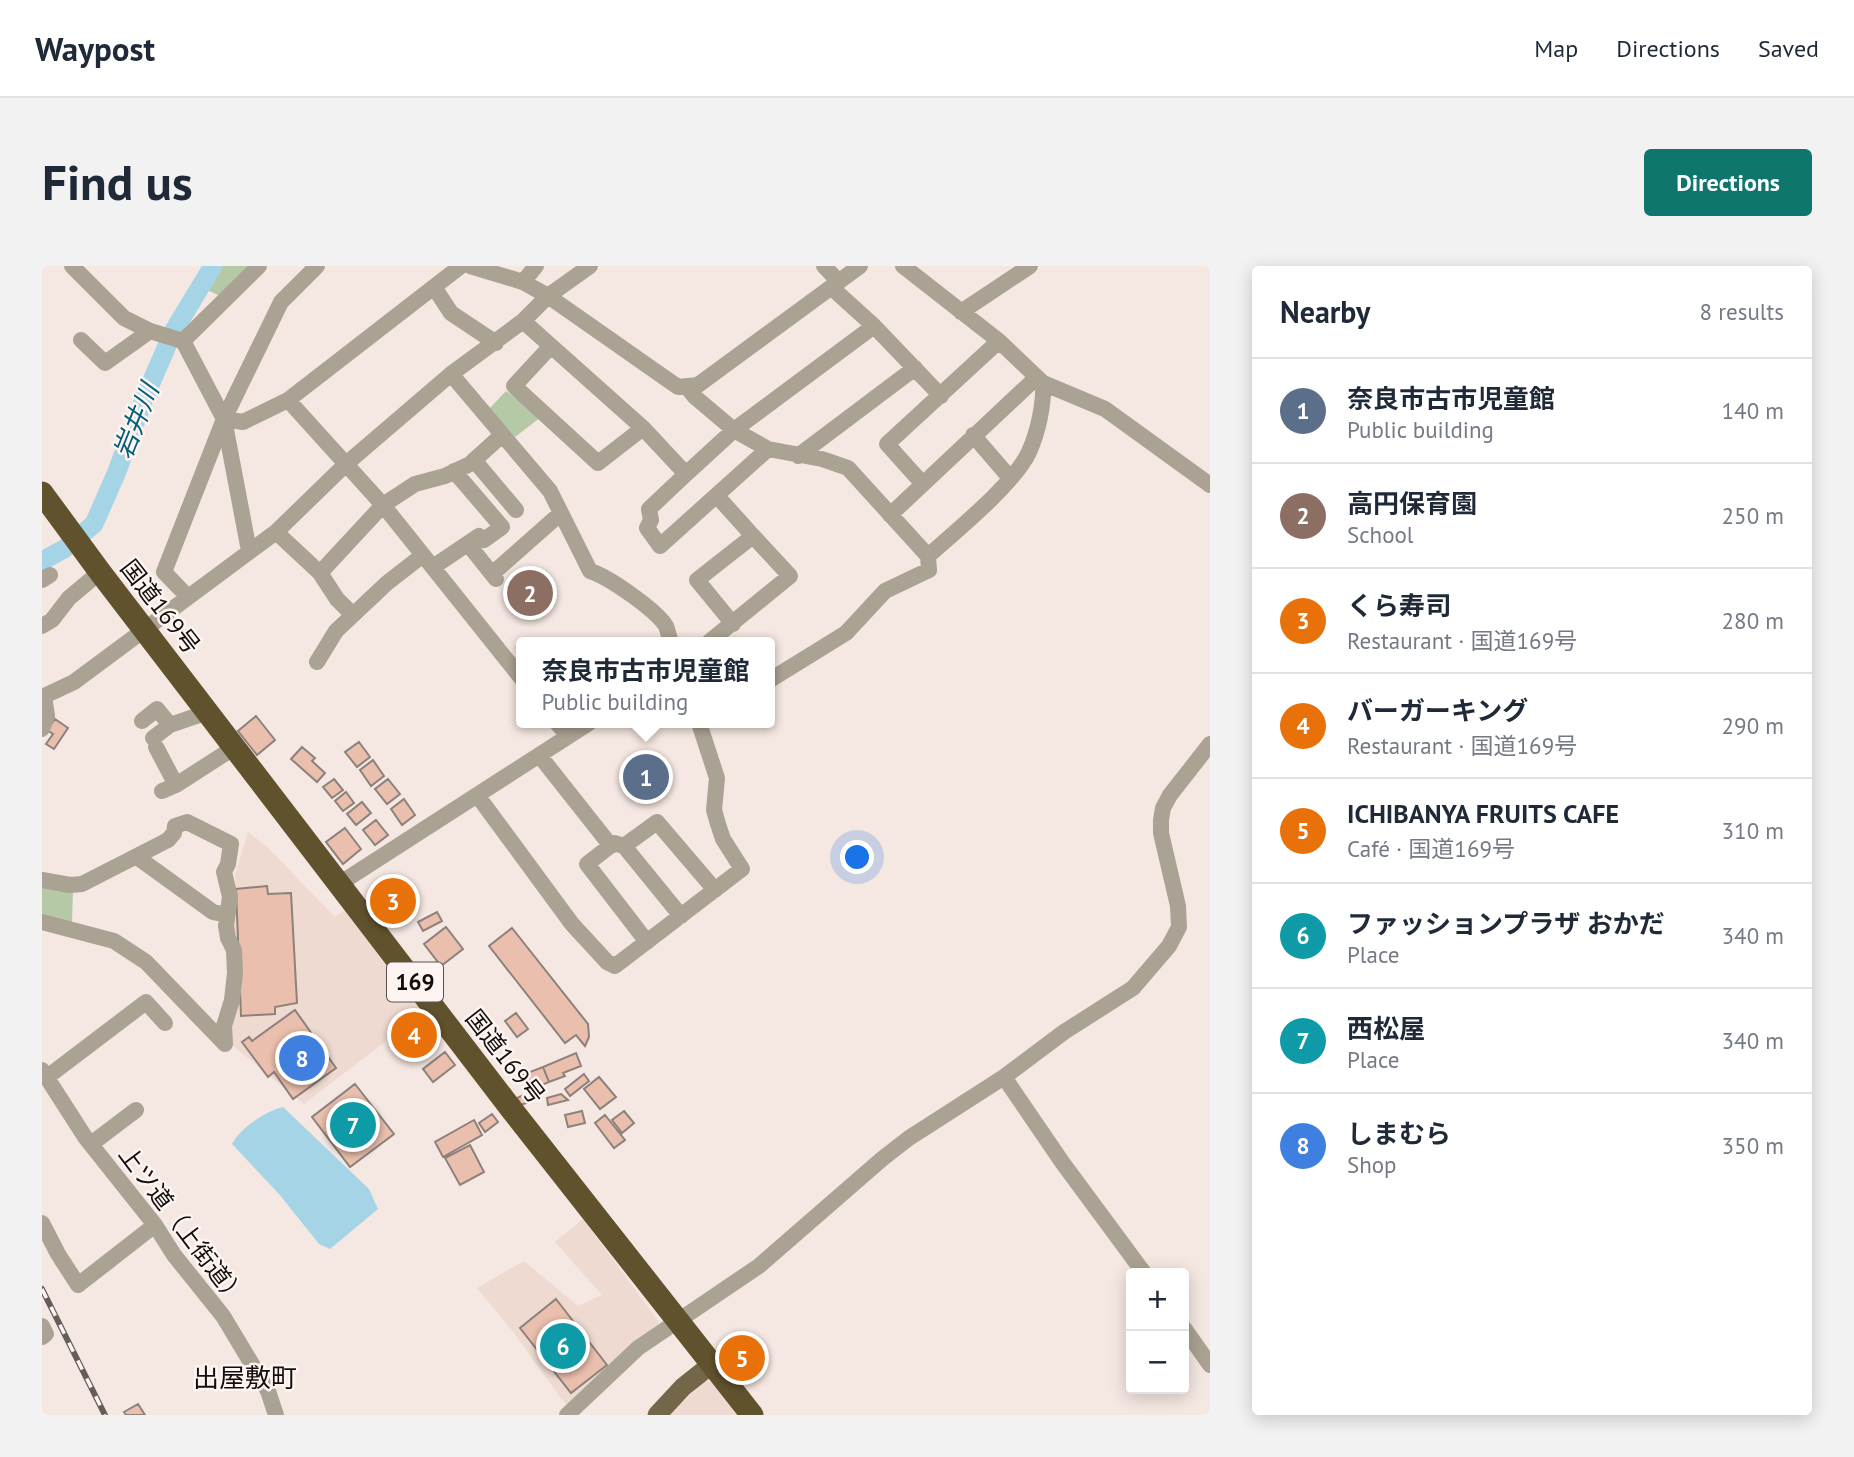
<!DOCTYPE html>
<html lang="en">
<head>
<meta charset="utf-8">
<style>
  :root { --surface:#fff; --page:#f2f2f3; --text:#1f2937; --muted:#747a83; --line:#e0e1e3; --accent:#0f766e }
  body { margin:0; font-family:"PT Sans","Noto Sans JP",sans-serif; background:var(--page); color:var(--text) }
  .controls { position:absolute; right:21px; bottom:21px; display:grid; overflow:hidden; border-radius:7px; box-shadow:0 4px 18px #0003 }
  .controls button { width:63px; height:63px; display:grid; place-items:center; padding:0; border:0; border-bottom:2px solid var(--line); background:var(--surface); color:var(--text); font:35px sans-serif }
  .you { position:absolute; left:816px; top:592px; width:24px; height:24px; margin:-18px; border:5px solid #fff; border-radius:50%; background:#1a73e8; box-shadow:0 0 0 10px #1a73e833 }
  .badge { display:grid; place-items:center; width:46px; height:46px; border-radius:50%; background:var(--accent); color:#fff; font-size:23px; font-weight:700 }
  .pin { position:absolute; translate:-50% -50%; border:4px solid #fff; box-shadow:0 2px 7px #0006 }
  .popup { position:absolute; left:474px; top:371px; width:259px; height:91px; box-sizing:border-box; display:grid; place-content:center; border-radius:7px; background:var(--surface); filter:drop-shadow(0 2px 5px #0005); font-size:23px; white-space:nowrap; color:var(--muted) }
  .popup b { font-size:26px; color:var(--text) }
  .popup::after { content:''; position:absolute; left:50%; top:100%; margin-left:-14px; border:14px solid transparent; border-top-color:var(--surface) }
  .list { margin:0; padding:0; list-style:none }
  h2 { display:flex; justify-content:space-between; align-items:center; height:91px; margin:0; padding:0 28px; font-size:30px }
  h2 small { font-size:23px; font-weight:400; color:var(--muted) }
  .list li { display:grid; grid-template-columns:46px 1fr auto; gap:21px; align-items:center; box-sizing:border-box; height:105px; padding:0 28px; border-top:2px solid var(--line) }
  .list b { display:block; font-size:26px; white-space:nowrap }
  .list p { margin:0; font-size:23px; white-space:nowrap; color:var(--muted) }
  .list em { font-size:23px; font-style:normal; color:var(--muted) }
  .map { position:relative; flex:none; width:1168px; height:1149px; overflow:hidden; border-radius:7px }
  header { display:flex; align-items:center; gap:42px; box-sizing:border-box; height:98px; padding:0 35px; background:var(--surface); border-bottom:2px solid var(--line) }
  header strong { font-size:33px }
  nav { display:flex; gap:38px; margin-inline-start:auto; font-size:24px }
  .intro { display:flex; align-items:center; justify-content:space-between; box-sizing:border-box; height:168px; padding:0 42px }
  h1 { margin:0; font-size:49px }
  .button { padding:18px 32px; border-radius:7px; background:var(--accent); color:#fff; font-size:24px; font-weight:700 }
  main { display:flex; gap:42px; padding:0 42px }
  aside { flex:1; background:var(--surface); border-radius:7px; box-shadow:0 4px 18px #0003 }
  .map>svg:first-child { display:block }
  .built { fill:#eedad0 }
  .green { fill:#b6c9a6 }
  .water { fill:#a6d4e7 }
  .lines { fill:none; stroke-linecap:round; stroke-linejoin:round }
  .river { stroke:#a6d4e7; stroke-width:19 }
  .building { fill:#eabfad; stroke:#8d817c; stroke-width:2 }
  .minor { stroke:#aaa292; stroke-width:16 }
  .major { stroke:#746749; stroke-width:19 }
  .highway { stroke:#61522e; stroke-width:23 }
  .rail-casing { stroke:#655d5a; stroke-width:6 }
  .rail { stroke:#fef5f2; stroke-width:3.5; stroke-dasharray:10; stroke-linecap:butt }
  .labels { text-anchor:middle; stroke-width:5; stroke-linejoin:round; paint-order:stroke }
  .shield { fill:#fef5f2; stroke:#585350; stroke-width:2 }
  .shield-label { font-size:23px; font-weight:bold; fill:#110d0b }
  .street-label { font-size:24px; fill:#110d0b; stroke:#fef5f2 }
  .water-label { font-size:26px; font-style:italic; fill:#015f7a; stroke:#fef5f2 }
  .neighbourhood-label { font-size:26px; fill:#110d0b; stroke:#fef5f2 }
</style>
</head>
<body>
<header>
<strong>Waypost</strong>
<nav><a>Map</a><a>Directions</a><a>Saved</a></nav>
</header>
<div class="intro"><h1>Find us</h1><a class="button">Directions</a></div>
<main>
<div class="map">
<svg width="1168" height="1149" viewBox="0 0 1168 1149">
  <rect width="100%" height="100%" fill="#f5e7e1"/>
  <path class="built" d="M206,566l20,16 67,69 11,-8 79,102 -121,93 -73,-60v-111l5,-37 -1,-21z
    M541,953l76,103 -4,8 -40,31 -49,44 -55,-76 -34,-41 47,-27 54,45 24,-11 -47,-53z
    M663,1115l9,1 30,33h-75z"/>
  <path class="green" d="M179,0h29l-30,30 -15,-7z
    M464,125l35,26 -26,20 -26,-28z
    M0,621l31,2 -1,34 -30,-5z"/>
  <path class="water" d="M241,841l86,82 9,20 -48,40 -11,-5 -40,-50 -47,-50c8,-16 34,-33 51,-37z"/>
  <g class="lines">
    <path class="river" d="M0,295l22,-12 30,-25 22,-50 28,-75 29,-67 40,-66"/>
  </g>
  <path class="building" d="M214,450l19,24 -18,15 -19,-24z
    M13,453l13,9 -14,21 -8,-5 7,-10 -6,-4z
    M317,476l11,15 -13,10 -12,-15z
    M260,481l13,11 -3,3 13,12 -8,9 -26,-23z
    M331,494l11,16 -13,10 -11,-16z
    M292,513l9,11 -11,8 -9,-11z
    M346,513l12,15 -13,10 -12,-15z
    M304,526l8,11 -11,8 -8,-10z
    M362,533l11,16 -13,10 -11,-16z
    M320,536l9,11 -15,12 -9,-11z
    M334,554l12,15 -13,10 -12,-15z
    M303,562l16,21 -18,15 -17,-22z
    M357,613l17,21 -30,23 -7,-9 6,-5 -5,-6 -6,4 -4,-5z
    M225,620l1,8 23,-1 6,110 -22,4v7l-34,2 -5,-127z
    M395,646l5,9 -19,10 -5,-9z
    M404,661l17,22 -22,17 -17,-22z
    M470,662l76,96 1,13 -4,9 -9,-11 -11,8 -76,-97z
    M253,744l41,58 -43,31 -19,-27 -6,5 -26,-35 7,-5 3,4z
    M474,747l12,16 -11,8 -12,-16z
    M380,754l9,11 -24,20 -9,-12z
    M403,786l10,13 -22,17 -10,-13z
    M534,787l5,13 -18,7 2,3 -16,6 -6,-15z
    M501,801l6,15 -21,9 -6,-16z
    M542,808l5,7 -19,15 -5,-7z
    M557,811l17,20 -16,12 -16,-20z
    M313,818l39,50 -44,33 -38,-50z
    M493,824l4,8 -18,7 -4,-7z
    M519,828l7,6 -20,5 -1,-7z
    M540,845l3,12 -17,4 -3,-12z
    M582,845l10,12 -12,10 -10,-13z
    M450,848l6,8 -13,10 -6,-9z
    M563,849l20,25 -11,8 -19,-25z
    M432,854l8,15 -39,22 -8,-15z
    M428,879l14,27 -24,13 -15,-27z
    M514,1033l51,66 -36,28 -51,-65z
    M703,1072l17,22 -22,18 -17,-22z
    M96,1138l7,11h-19l-2,-3z"/>
  <g class="lines">
    <path class="minor" d="M30,0l52,52 26,13 33,10
      M428,0l53,16 25,14 130,91 20,-2 162,-119
      M782,0l15,16
      M861,0l96,75 44,42 62,26 105,76
      M481,16l13,-16
      M392,21l17,26 45,30
      M790,22l42,38 67,70
      M919,46l69,-46
      M481,55l120,107 43,46 -37,35 2,11 -4,8 13,18 108,-97
      M39,74l24,23 45,-32
      M141,75l41,78 25,132
      M141,75l76,-75
      M509,80l-37,40 84,77 45,-35
      M409,108l99,117 40,80c19,6 66,39 76,55 2,5 3,11 5,16
      M644,120l9,11 39,33 34,19 54,10 26,9 80,88
      M246,134l95,105 139,174
      M182,153l19,3 45,-22 173,-134
      M931,169l37,43
      M756,190l117,-88
      M432,194l42,50
      M644,208l48,-44 140,-104
      M880,217l-35,-39 112,-103
      M675,230l36,40
      M848,249l147,-138
      M234,266l44,41 17,26 16,16
      M426,278l28,35
      M391,301l46,-31 5,4 18,-13 -48,-56
      M278,307l63,-68 32,-21 30,-8 25,-12 32,-29
      M450,308l69,-61
      M0,314l8,-5
      M146,331l-24,-25 60,-153 57,-117 36,-36
      M0,360l10,-6 17,-22 31,-26
      M667,376l81,-66 -37,-40 -56,44 36,44
      M275,396l19,-31 51,-48 36,-28
      M728,414l76,-47 39,-42 44,-21 -1,-14c28,-25 86,-72 101,-104 9,-20 15,-47 14,-69
      M0,431l32,-15 202,-150 70,-68 105,-90 72,-53 25,-25 42,-30
      M100,455l15,-12 13,16
      M515,457l11,13
      M0,463l5,-13 -3,-20
      M111,472l17,-13 38,-13
      M114,481l20,38
      M497,489l72,91
      M120,525l14,-6 59,-38
      M435,529l95,129 35,38 8,4 127,-97 -19,-30 -5,-15 -4,-14 3,-32 -18,-55
      M582,580l57,70
      M95,591l76,55 14,3
      M0,614l28,5 12,-1 86,-44 6,-7 1,-7 12,-4 44,22 -3,20 -4,8 6,25 -4,29 2,12 6,12 1,23 -3,27 -8,26 1,18
      M297,618l250,-161
      M0,656l72,19 32,21 79,82
      M605,676l-60,-78 27,-21 10,3 33,-24 58,68
      M0,804l43,67 70,88 19,30 49,61 45,75 8,24
      M962,811l58,85 82,111
      M4,812l100,-76 19,21
      M49,878l45,-34
      M0,957l16,31 20,31 77,-60
      M0,1060l4,8 -4,3
      M1142,1062l26,37
      M525,1149l71,-67 121,-82 123,-107 27,-21 95,-61 60,-45 69,-44 36,-42 10,-19 -1,-21 -17,-73v-13l2,-12 7,-13 40,-51"/>
    <path class="major" d="M615,1149l26,-28 29,-23"/>
    <path class="highway" d="M0,227l58,79 412,538 240,305"/>
    <defs>
      <path id="rail" d="M0,1023l63,126"/>
    </defs>
    <use href="#rail" class="rail-casing"/>
    <use href="#rail" class="rail"/>
  </g>
  <g class="labels">
    <rect class="shield" x="345" y="696.5" width="56" height="39" rx="5"/>
    <g class="shield-label">
      <text x="373" y="724">169</text>
    </g>
    <g class="street-label">
      <text transform="translate(118 341) rotate(52)" y="8">国道169号</text>
      <text transform="translate(463 791) rotate(52)" y="8">国道169号</text>
      <text transform="translate(140 960) rotate(53)" y="8">上ツ道（上街道）</text>
    </g>
    <g class="water-label">
      <text transform="translate(94 155) rotate(-68)" y="9">岩井川</text>
    </g>
    <g class="neighbourhood-label">
      <text x="203" y="1121">出屋敷町</text>
    </g>
  </g>
</svg>
<div class="controls">
<button>+</button>
<button>−</button>
</div>
<div class="you"></div>
<div class="pin badge" style="left:604px;top:511px;background:#5c6f8a">1</div>
<div class="popup"><b>奈良市古市児童館</b>Public building</div>
<div class="pin badge" style="left:488px;top:327px;background:#8d6e63">2</div>
<div class="pin badge" style="left:351px;top:635px;background:#e8710a">3</div>
<div class="pin badge" style="left:372px;top:769px;background:#e8710a">4</div>
<div class="pin badge" style="left:700px;top:1092px;background:#e8710a">5</div>
<div class="pin badge" style="left:521px;top:1080px;background:#0f9aa8">6</div>
<div class="pin badge" style="left:311px;top:859px;background:#0f9aa8">7</div>
<div class="pin badge" style="left:260px;top:792px;background:#3f7fe0">8</div>
</div>
<aside>
<h2>Nearby<small>8 results</small></h2>
<ul class="list">
<li><span class="badge" style="background:#5c6f8a">1</span><div><b>奈良市古市児童館</b><p>Public building</p></div><em>140 m</em></li>
<li><span class="badge" style="background:#8d6e63">2</span><div><b>高円保育園</b><p>School</p></div><em>250 m</em></li>
<li><span class="badge" style="background:#e8710a">3</span><div><b>くら寿司</b><p>Restaurant · 国道169号</p></div><em>280 m</em></li>
<li><span class="badge" style="background:#e8710a">4</span><div><b>バーガーキング</b><p>Restaurant · 国道169号</p></div><em>290 m</em></li>
<li><span class="badge" style="background:#e8710a">5</span><div><b>ICHIBANYA FRUITS CAFE</b><p>Café · 国道169号</p></div><em>310 m</em></li>
<li><span class="badge" style="background:#0f9aa8">6</span><div><b>ファッションプラザ おかだ</b><p>Place</p></div><em>340 m</em></li>
<li><span class="badge" style="background:#0f9aa8">7</span><div><b>西松屋</b><p>Place</p></div><em>340 m</em></li>
<li><span class="badge" style="background:#3f7fe0">8</span><div><b>しまむら</b><p>Shop</p></div><em>350 m</em></li>
</ul>
</aside>
</main>
</body>
</html>
